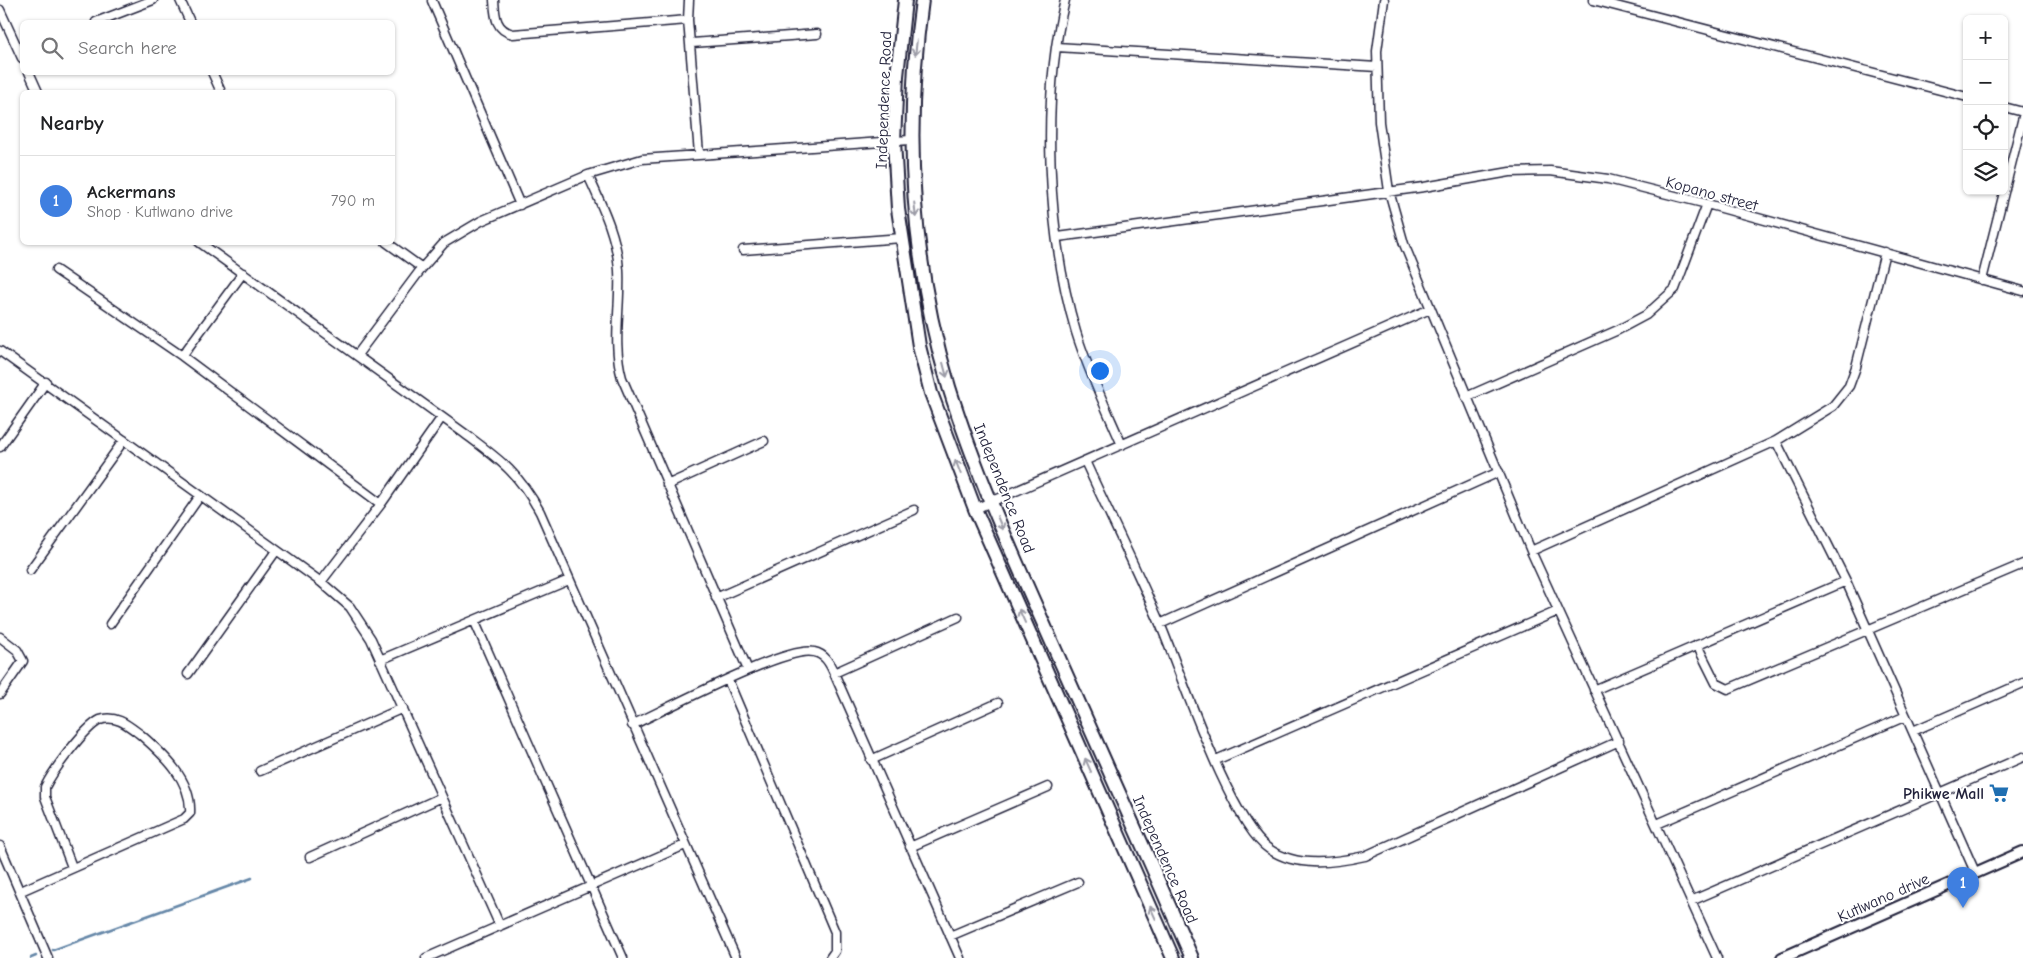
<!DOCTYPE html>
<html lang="en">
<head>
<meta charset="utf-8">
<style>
  :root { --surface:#fff; --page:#f2f2f2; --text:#202124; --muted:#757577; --line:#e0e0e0; --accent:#1f6fb2 }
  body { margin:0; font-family:"Comic Neue",sans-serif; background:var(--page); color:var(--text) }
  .controls { position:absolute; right:15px; top:15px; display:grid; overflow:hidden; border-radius:8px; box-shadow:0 1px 4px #0004 }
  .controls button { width:45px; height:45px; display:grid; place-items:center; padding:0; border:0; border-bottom:1px solid var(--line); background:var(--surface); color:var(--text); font:25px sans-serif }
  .you { position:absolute; left:1099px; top:370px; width:18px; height:18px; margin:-12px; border:4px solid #fff; border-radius:50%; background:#1a73e8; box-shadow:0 0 0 8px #1a73e833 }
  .badge { display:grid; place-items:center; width:32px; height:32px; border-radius:50%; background:var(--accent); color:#fff; font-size:16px; font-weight:700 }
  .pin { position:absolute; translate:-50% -41px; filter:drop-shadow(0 1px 2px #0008) }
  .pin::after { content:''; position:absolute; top:26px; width:18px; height:15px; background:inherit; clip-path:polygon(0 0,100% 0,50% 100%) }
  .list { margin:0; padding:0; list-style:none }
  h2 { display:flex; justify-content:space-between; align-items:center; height:65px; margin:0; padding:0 20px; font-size:21px }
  h2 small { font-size:16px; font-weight:400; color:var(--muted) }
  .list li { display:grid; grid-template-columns:32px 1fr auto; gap:15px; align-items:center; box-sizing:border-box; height:90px; padding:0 20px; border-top:1px solid var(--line) }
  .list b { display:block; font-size:19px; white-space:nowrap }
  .list p { margin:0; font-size:16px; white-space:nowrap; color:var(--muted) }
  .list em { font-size:16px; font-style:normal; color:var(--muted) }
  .icon { flex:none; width:28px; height:28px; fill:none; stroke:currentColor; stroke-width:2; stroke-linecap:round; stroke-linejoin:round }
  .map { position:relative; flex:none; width:2023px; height:958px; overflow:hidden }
  .search { position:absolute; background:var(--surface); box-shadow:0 1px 4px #0004; left:20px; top:20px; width:375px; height:55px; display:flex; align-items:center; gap:12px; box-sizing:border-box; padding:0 18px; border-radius:8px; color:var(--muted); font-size:19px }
  .panel { position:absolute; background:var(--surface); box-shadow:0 1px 4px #0004; left:20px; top:90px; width:375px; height:155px; border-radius:8px }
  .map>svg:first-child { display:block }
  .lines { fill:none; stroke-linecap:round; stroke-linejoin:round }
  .stream { stroke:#6587a8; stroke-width:2.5 }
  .minor-casing { stroke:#22223b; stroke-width:11 }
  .tertiary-casing { stroke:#22223b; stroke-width:14 }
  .primary-casing { stroke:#22223b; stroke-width:16 }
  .minor { stroke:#fff; stroke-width:8 }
  .tertiary { stroke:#fff; stroke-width:10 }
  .primary { stroke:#fff; stroke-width:12 }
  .oneway { stroke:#9c9ca7 }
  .labels { text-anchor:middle; stroke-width:4; stroke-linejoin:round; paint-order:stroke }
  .street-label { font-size:16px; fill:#22223b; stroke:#fff }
  .poi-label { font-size:16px; font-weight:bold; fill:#22223b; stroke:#fff; text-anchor:end }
</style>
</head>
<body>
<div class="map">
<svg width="2023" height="958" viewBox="0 0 2023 958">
  <rect width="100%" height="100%" fill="#fff"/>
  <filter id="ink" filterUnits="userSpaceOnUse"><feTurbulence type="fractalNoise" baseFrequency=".02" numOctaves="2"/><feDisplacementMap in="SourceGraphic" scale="10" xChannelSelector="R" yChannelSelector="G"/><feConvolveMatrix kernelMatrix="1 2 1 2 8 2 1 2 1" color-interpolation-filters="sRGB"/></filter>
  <g filter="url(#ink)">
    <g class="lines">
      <path class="stream" d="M53,950l199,-72
        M31,958l5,-2"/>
      <defs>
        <path id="minor" d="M180,0l10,22
          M494,0c1,15 1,30 19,34l175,-14
          M689,0l-1,20 11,134
          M1065,0c-24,98 -18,235 11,332 12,39 30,76 46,113
          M1384,0l-7,51 2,71 10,69 15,53 127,307 186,407
          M1593,0l374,97
          M432,1l88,204
          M0,10l22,48
          M96,22l57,-22
          M692,43l125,-9
          M1057,47l320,20
          M29,72l9,20
          M212,72l9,20
          M2004,107l19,5
          M588,175c14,31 29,61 31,95 2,36 -7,73 3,108l126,292
          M1058,237l366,-50 86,-15 40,-1 58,8 99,25 316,87
          M199,242l265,191c36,27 54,39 76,79l196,446
          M386,242l36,26
          M743,250l159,-12
          M56,270l126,86 199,148
          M1982,280l41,-163
          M0,351l321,231 29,25 21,32 129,287
          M357,355l65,-87 22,-25 37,-22 107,-46 54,-16 268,-19
          M182,356l61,-83
          M1466,397l152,-67 28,-15 29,-26 32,-85
          M1776,441l70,140 129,291
          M0,447l46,-65
          M1085,461c25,55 52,109 76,165 20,48 70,198 108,223 28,19 65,14 96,7l254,-115
          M667,485l97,-44
          M975,509l455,-200
          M1531,551l245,-110 57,-35 16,-20 7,-19 29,-115
          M30,570l94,-130
          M321,582l60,-78 61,-87
          M716,598l198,-88
          M474,620l149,338
          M110,624l90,-128
          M1160,624l339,-152
          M0,637l17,13 6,11 -23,33
          M1697,645l19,38 12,6 295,-125
          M380,660l189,-80
          M834,673l124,-56
          M188,674l88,-123
          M728,680l107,252v19l-5,7
          M1594,690l252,-109
          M632,725c33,-15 154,-80 182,-73 11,2 16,12 20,21l126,285
          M1913,731l110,-48
          M871,760l127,-57
          M1216,760l342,-149
          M260,771l143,-63
          M1657,824l249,-108
          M0,846l48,112
          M910,847l138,-60
          M310,857l132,-60
          M21,891l163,-72 6,-6c2,-33 -27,-59 -49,-78 -12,-9 -25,-21 -41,-15 -16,8 -47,51 -55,67v10l27,70
          M1691,901l332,-144
          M950,936l128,-54
          M426,958l259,-113"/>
        <path id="tertiary" d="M1782,958l241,-106"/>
        <path id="primary" d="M905,0l-8,76 -3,65 4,68 21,137 12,47 44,116 198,449
          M922,0c-18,130 -11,261 27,387 29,93 70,181 109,269 45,100 90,201 134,302"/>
      </defs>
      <use href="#minor" class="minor-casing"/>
      <use href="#tertiary" class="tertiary-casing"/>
      <use href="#primary" class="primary-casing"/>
      <use href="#minor" class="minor"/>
      <use href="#tertiary" class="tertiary"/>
      <use href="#primary" class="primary"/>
    </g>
    <defs><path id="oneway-shaft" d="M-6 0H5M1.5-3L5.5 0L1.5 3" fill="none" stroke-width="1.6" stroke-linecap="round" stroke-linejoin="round" transform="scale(1.25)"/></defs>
    <g class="oneway">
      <use href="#oneway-shaft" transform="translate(916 48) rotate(96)"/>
      <use href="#oneway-shaft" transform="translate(915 210) rotate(84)"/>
      <use href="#oneway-shaft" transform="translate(945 370) rotate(75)"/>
      <use href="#oneway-shaft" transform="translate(958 467) rotate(-111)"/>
      <use href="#oneway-shaft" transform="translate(1000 523) rotate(67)"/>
      <use href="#oneway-shaft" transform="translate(1022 616) rotate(-114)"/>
      <use href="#oneway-shaft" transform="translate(1088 765) rotate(-114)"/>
      <use href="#oneway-shaft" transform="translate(1153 913) rotate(-114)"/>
    </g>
  </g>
  <defs>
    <symbol id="supermarket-bare" viewBox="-9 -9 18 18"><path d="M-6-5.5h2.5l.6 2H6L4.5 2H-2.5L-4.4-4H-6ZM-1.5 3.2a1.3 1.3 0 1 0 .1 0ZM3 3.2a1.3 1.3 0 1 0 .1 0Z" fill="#1f6fb2" stroke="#fff" stroke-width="2.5" paint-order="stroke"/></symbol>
  </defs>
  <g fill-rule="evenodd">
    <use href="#supermarket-bare" x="1985" y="779" width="28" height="28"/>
  </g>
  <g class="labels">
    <g class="street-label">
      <text transform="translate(883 100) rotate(-88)" y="6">Independence Road</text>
      <text transform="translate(1712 193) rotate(15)" y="6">Kopano street</text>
      <text transform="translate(1005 488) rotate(68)" y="6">Independence Road</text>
      <text transform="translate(1166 859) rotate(66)" y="6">Independence Road</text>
      <text transform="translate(1883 897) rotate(-24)" y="6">Kutlwano drive</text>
    </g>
    <g class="poi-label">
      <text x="1984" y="799">Phikwe Mall</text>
    </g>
  </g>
</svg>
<div class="controls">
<button>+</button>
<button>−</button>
<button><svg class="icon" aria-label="locate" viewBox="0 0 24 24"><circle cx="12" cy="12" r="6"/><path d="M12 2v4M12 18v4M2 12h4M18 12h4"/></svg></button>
<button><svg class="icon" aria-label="layers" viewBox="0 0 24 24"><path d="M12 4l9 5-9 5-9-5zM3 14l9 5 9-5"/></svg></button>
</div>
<div class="you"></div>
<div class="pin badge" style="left:1963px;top:908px;background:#3f7fe0">1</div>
<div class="search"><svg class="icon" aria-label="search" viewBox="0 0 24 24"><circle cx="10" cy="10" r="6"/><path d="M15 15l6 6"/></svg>Search here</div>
<section class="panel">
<h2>Nearby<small></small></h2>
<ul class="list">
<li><span class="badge" style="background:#3f7fe0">1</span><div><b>Ackermans</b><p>Shop · Kutlwano drive</p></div><em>790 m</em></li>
</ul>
</section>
</div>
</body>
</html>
